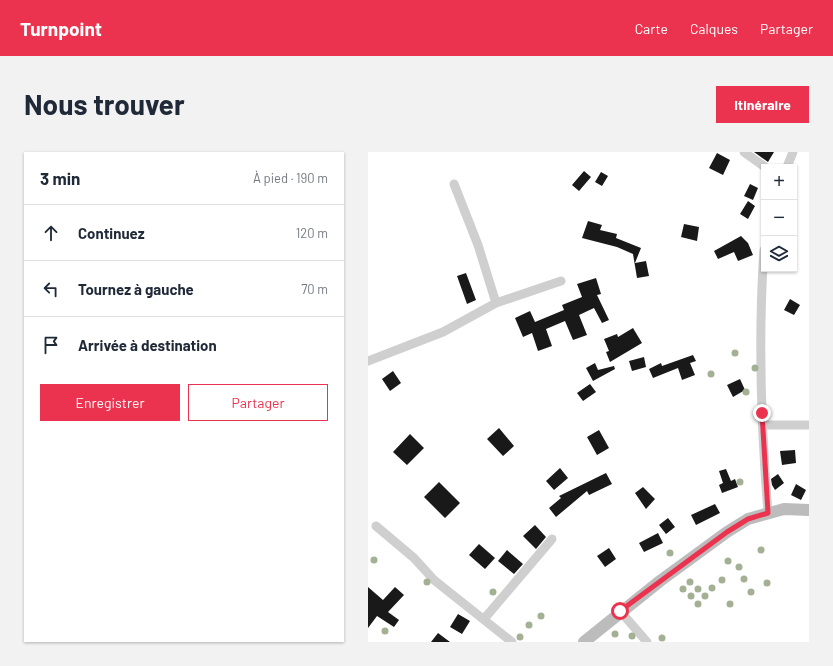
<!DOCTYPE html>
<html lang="fr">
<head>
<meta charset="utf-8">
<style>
  :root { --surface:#fff; --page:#f2f2f3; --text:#1f2937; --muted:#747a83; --line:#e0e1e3; --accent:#eb334f }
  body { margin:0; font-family:Barlow,sans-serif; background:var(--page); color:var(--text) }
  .controls { position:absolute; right:12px; top:12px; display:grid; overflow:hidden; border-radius:0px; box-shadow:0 1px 3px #0004 }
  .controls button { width:36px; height:36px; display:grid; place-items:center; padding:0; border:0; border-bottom:1px solid var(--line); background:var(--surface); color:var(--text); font:20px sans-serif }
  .stop { position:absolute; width:12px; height:12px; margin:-9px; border:3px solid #eb334f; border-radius:50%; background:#fff }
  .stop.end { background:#eb334f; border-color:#fff; box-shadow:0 1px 4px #0008 }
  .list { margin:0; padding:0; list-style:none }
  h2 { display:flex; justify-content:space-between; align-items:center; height:52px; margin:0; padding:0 16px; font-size:17px }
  h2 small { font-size:13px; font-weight:400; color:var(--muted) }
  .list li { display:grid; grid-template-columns:26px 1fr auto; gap:12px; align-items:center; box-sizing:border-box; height:56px; padding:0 16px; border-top:1px solid var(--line) }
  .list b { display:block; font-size:15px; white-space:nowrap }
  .list em { font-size:13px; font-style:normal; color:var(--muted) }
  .actions { display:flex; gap:8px; padding:12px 16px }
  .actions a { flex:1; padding:9px 0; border:1px solid var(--accent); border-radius:0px; text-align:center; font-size:14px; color:var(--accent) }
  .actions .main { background:var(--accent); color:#fff }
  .icon { flex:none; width:22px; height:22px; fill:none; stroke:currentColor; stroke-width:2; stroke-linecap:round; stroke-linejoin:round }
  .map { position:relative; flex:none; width:441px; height:490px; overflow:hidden; border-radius:0px }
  header { display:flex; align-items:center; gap:24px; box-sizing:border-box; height:56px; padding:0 20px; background:var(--accent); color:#fff }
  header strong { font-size:19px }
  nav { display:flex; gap:22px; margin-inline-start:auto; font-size:14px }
  .intro { display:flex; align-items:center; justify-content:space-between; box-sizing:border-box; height:96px; padding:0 24px }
  h1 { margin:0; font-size:28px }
  .button { padding:10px 18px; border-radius:0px; background:var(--accent); color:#fff; font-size:14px; font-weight:700 }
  main { display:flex; gap:24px; padding:0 24px }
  aside { flex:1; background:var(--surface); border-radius:0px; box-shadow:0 1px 3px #0004 }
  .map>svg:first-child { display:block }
  .building { fill:#191919 }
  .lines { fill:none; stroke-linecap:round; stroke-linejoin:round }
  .minor { stroke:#cfcfcf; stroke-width:9 }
  .secondary { stroke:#bcbcbc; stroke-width:12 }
  .tree { fill:#a4b094 }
  .route { stroke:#eb334f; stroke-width:5 }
</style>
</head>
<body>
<header>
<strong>Turnpoint</strong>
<nav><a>Carte</a><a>Calques</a><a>Partager</a></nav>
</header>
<div class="intro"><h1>Nous trouver</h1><a class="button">Itinéraire</a></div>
<main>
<aside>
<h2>3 min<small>À pied · 190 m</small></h2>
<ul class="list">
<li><svg class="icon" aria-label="ahead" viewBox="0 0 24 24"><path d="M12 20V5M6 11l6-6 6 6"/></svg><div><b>Continuez</b></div><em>120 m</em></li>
<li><svg class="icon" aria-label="left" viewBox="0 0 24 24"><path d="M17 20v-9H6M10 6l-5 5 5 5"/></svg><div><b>Tournez à gauche</b></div><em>70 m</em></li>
<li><svg class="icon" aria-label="arrive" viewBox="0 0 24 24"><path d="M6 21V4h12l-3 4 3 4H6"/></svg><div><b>Arrivée à destination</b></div></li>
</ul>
<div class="actions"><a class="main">Enregistrer</a><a>Partager</a></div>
</aside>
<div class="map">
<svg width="441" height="490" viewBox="0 0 441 490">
  <rect width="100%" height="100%" fill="#fff"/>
  <path class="building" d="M386,0h20l-6,10z
    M349,1l13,7 -7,15 -14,-7z
    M216,19l7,6 -12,14 -7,-6z
    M233,20l7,4 -6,10 -7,-4z
    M382,32l8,4 -5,12 -9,-4z
    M380,49l7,5 -7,13 -8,-5z
    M220,69l14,4 -2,5 17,4 -1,4 25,10 -6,15 11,-2 3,15 -12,2 -4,-24 -16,-7 -35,-9z
    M316,72l15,3 -2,14 -16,-4z
    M373,84l7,7 5,12 -15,6 -4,-9 -16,7 -4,-8z
    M98,121l10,27 -9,4 -10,-28z
    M228,126l5,16 -4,1 12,25 -7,3 -8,-15 -15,7 8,20 -14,5 -8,-19 -19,8 6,17 -14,5 -6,-18 -9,4 -8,-19 15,-7 5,11 29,-12 -2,-5 20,-8 -5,-13z
    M422,147l10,6 -6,10 -10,-5z
    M265,176l9,15 -32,19 -4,-10 3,-1 -5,-12 13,-5 1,3z
    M325,203l3,6 -6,2 5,12 -13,5 -4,-12 -25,10 -4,-9 12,-6 1,3z
    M276,205l2,10 -14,4 -3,-10z
    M227,211l3,7 16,-4 1,3 -22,12 -7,-13z
    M25,219l8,12 -11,8 -8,-12z
    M372,227l5,11 -12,7 -6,-12z
    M222,232l6,8 -13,9 -6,-8z
    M131,276l15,18 -11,10 -16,-17z
    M231,278l10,18 -12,7 -10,-18z
    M42,282l14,14 -17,17 -14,-13z
    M427,298l1,13 -14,2 -2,-14z
    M192,316l8,10 -14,12 -8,-9z
    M358,317l5,12 4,-2 3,8 -16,6 -3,-8 4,-2 -4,-12z
    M238,321l6,11 -23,11 -2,-4 -31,26 -7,-9 12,-10 -2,-2z
    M410,322l6,9 -9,7 -3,-5 -1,-6z
    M71,330l21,21 -15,15 -21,-21z
    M428,332l10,6 -5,10 -10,-5z
    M275,335l12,12 -9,10 -11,-16z
    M347,352l5,9 -24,12 -5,-10z
    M300,366l7,9 -9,7 -7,-9z
    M167,373l11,12 -10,12 -13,-13z
    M290,381l5,10 -19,9 -5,-9z
    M111,392l16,14 -10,11 -16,-14z
    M241,396l7,11 -11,8 -8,-11z
    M139,398l16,14 -9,10 -16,-13z
    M0,435l15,13 12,-13 9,8 -16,17 11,8 -5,7 -17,-11 -9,12z
    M90,462l12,7 -8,13 -12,-7z
    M70,481l12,9h-19z"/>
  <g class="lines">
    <path class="minor" d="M376,0l21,15
      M419,15l6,-15
      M86,32l24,61 18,58
      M396,98c-6,86 -3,177 4,263
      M0,209l75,-29 53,-29 65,-22
      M395,273h46
      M8,374l38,32 20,22 78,62
      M252,459l27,31
      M116,467l68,-80"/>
    <path class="secondary" d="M216,490l76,-61 67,-49 21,-13 36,-10 25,1"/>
  </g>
  <g class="tree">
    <circle cx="367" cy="201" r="3.5"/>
    <circle cx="387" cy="216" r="3.5"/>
    <circle cx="343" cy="222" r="3.5"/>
    <circle cx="378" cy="240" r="3.5"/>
    <circle cx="372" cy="330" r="3.5"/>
    <circle cx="393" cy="398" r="3.5"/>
    <circle cx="302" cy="401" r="3.5"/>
    <circle cx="6" cy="408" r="3.5"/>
    <circle cx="360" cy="409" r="3.5"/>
    <circle cx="371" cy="415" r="3.5"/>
    <circle cx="376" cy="427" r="3.5"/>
    <circle cx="354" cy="428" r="3.5"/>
    <circle cx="59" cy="430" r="3.5"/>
    <circle cx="322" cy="430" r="3.5"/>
    <circle cx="399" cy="431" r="3.5"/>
    <circle cx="344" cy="436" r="3.5"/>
    <circle cx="315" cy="437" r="3.5"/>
    <circle cx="330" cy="437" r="3.5"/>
    <circle cx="125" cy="440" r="3.5"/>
    <circle cx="383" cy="440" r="3.5"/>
    <circle cx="323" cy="444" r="3.5"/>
    <circle cx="337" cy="444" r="3.5"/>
    <circle cx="330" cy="452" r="3.5"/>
    <circle cx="362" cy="452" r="3.5"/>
    <circle cx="173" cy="464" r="3.5"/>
    <circle cx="161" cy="473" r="3.5"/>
    <circle cx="17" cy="479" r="3.5"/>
    <circle cx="247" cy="482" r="3.5"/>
    <circle cx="264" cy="484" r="3.5"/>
    <circle cx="152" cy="485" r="3.5"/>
    <circle cx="294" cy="486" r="3.5"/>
  </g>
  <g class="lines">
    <path class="route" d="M252,459l107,-79 21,-13 20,-6 -6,-100"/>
  </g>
</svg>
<div class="controls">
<button>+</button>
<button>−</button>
<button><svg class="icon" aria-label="layers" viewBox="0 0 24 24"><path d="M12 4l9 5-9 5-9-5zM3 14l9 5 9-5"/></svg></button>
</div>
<div class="stop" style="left:252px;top:459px"></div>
<div class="stop end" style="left:394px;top:261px"></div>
</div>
</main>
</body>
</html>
